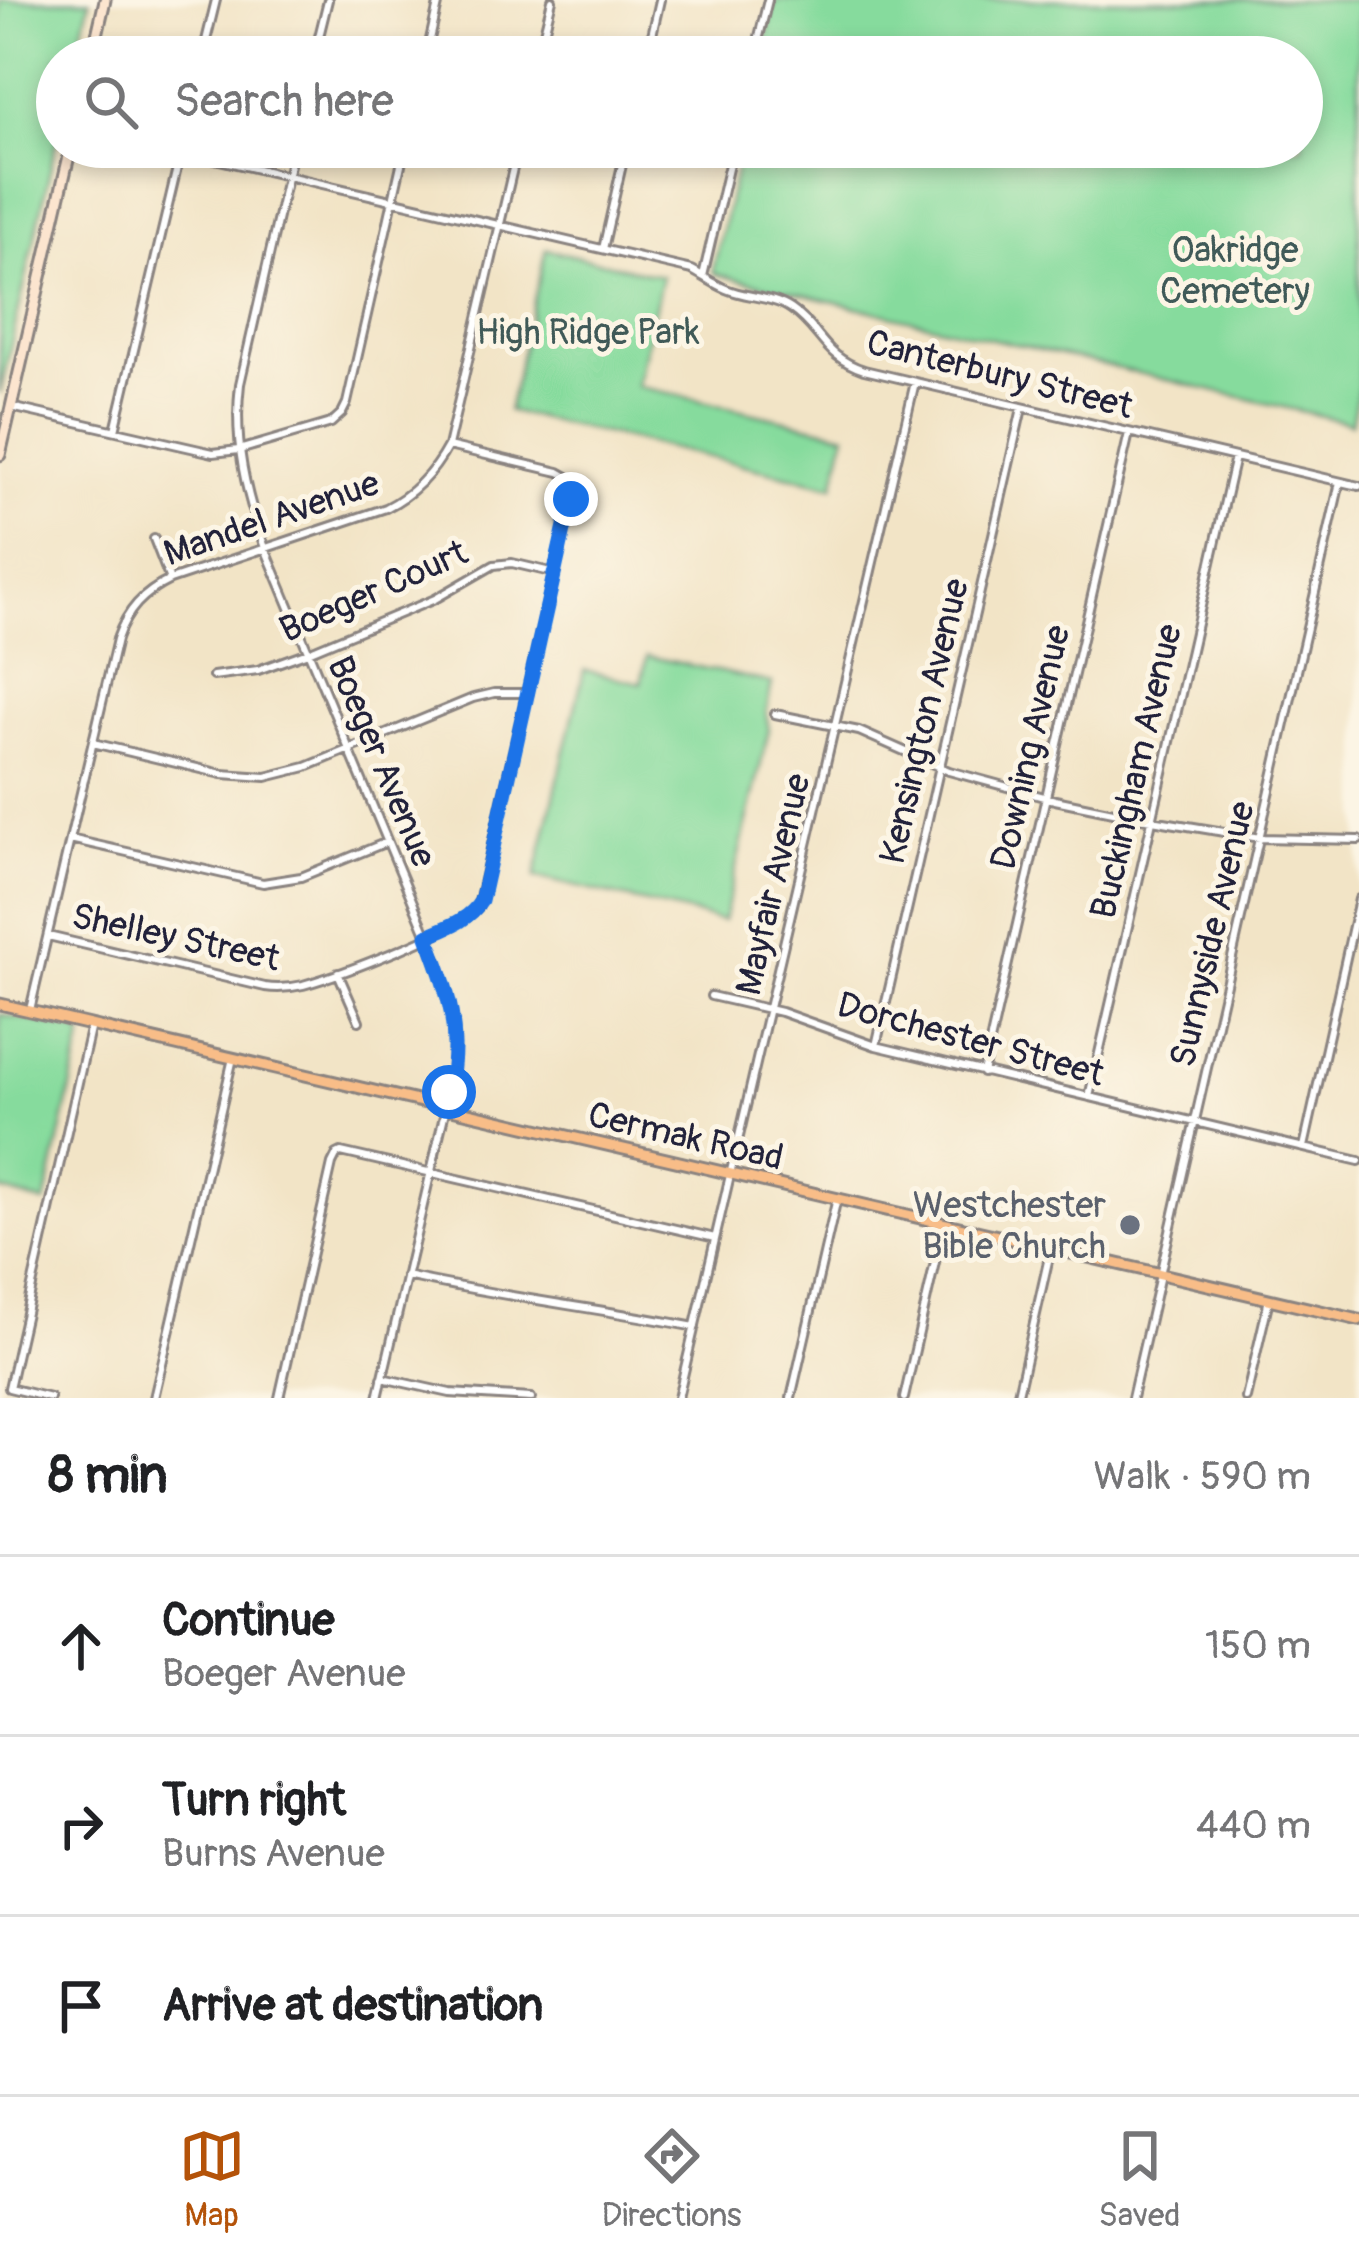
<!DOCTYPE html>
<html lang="en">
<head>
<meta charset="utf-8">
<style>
  :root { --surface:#fff; --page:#f6f6f6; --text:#202124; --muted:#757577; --line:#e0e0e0; --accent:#b45309 }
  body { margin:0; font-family:Pangolin,sans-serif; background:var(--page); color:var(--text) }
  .stop { position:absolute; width:36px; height:36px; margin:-27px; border:9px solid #1a73e8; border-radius:50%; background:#fff }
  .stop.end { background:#1a73e8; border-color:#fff; box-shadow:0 3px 12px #0008 }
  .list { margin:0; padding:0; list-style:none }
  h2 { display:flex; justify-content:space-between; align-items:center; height:156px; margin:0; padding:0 48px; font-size:51px }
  h2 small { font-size:39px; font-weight:400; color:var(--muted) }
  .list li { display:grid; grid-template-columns:78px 1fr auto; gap:36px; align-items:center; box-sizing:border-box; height:180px; padding:0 48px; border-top:3px solid var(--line) }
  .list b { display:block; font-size:45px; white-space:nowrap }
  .list p { margin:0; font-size:39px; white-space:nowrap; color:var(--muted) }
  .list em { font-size:39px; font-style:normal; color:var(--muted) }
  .icon { flex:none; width:66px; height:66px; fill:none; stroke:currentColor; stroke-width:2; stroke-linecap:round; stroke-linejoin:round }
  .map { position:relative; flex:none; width:1359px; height:1398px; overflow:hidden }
  .search { position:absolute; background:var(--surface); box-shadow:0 6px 18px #0003; left:36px; right:36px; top:36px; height:132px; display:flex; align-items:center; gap:30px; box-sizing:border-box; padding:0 42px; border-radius:66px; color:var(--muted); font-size:45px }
  .sheet { height:696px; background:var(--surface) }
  nav { display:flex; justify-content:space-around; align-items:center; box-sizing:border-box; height:168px; border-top:3px solid var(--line); background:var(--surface); font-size:33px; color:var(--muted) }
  nav a { display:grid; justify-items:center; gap:6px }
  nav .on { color:var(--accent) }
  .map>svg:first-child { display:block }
  .green { fill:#86db9d; stroke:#547e6c; stroke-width:3 }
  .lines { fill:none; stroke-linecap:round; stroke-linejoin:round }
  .street-casing { stroke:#8a8380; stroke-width:12 }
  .secondary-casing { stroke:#8a8380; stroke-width:15 }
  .primary-casing { stroke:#8a8380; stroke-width:15 }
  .street { stroke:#fff; stroke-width:6 }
  .secondary { stroke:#fce5cf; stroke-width:9 }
  .primary { stroke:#f8bd88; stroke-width:9 }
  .route { stroke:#1a73e8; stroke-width:15 }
  .worship-dot { fill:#6b7280; stroke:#fcf5e5; stroke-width:4.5 }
  .labels { text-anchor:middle; stroke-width:10; stroke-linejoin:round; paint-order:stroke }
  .park-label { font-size:36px; fill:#405a58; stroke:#fcf5e5 }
  .street-label { font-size:36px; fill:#22223b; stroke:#fcf5e5 }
  .worship-label { font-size:36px; fill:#5b616d; stroke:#fcf5e5; text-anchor:end }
</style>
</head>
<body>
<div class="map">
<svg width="1359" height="1398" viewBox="0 0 1359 1398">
  <rect width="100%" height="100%" fill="#fcf5e5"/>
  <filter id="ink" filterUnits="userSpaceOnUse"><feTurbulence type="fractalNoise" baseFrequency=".00833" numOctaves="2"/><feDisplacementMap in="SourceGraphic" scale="24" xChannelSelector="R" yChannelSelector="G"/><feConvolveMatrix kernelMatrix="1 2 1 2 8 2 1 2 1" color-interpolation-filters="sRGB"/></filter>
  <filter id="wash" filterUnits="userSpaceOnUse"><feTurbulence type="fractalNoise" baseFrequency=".004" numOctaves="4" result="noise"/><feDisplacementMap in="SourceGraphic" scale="48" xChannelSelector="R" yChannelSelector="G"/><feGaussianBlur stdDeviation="2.7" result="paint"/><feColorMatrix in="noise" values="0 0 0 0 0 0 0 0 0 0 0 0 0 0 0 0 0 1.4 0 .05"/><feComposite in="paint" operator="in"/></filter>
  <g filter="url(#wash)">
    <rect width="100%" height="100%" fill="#f2e4c6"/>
    <path class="green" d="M0,0h90l-14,57h-19v82l-57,255z
      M775,0h584v386l-8,37 -636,-149 -2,-4 28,-123h561v-90h-540z
      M546,249l116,27 -25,110 209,48 -12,52 -326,-75z
      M647,656l125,27 -6,30 3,17 -46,191 -188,-44 49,-207 57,13z
      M0,1014l76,16 7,5 -38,168 -45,-13z"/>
  </g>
  <g filter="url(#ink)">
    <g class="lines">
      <defs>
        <path id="street" d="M202,57l14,-57
          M314,57l14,-57
          M426,57l13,-57
          M538,57l14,-57
          M647,57l13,-57
          M754,57l14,-57
          M163,147l529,123c11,6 22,14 34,19 21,9 46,7 65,20 31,21 31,47 73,61l495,116
          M294,147l-54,237c-7,57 6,111 25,164l162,388c28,72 34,95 19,171l-68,291
          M603,249l23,-102
          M703,276l30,-129
          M11,407l202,46 26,-3 92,-27 11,-10 5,-10 58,-256
          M115,430l66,-279
          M154,539l16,41
          M213,676l45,-6 50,-18 127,-53 59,-34 18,-2 43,10
          M775,714l84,17 90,40 106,29 97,20 108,18 99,2
          M93,743l129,31 44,3 40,-10 167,-69 21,-5h34
          M70,839l193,44 38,-6 86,-35
          M48,936l217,51c13,2 25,1 38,-2 36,-10 152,-53 175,-78l95,-417 -5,-13 -9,-5 -111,-26
          M338,973l21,48
          M711,996l70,16 95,34 483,115
          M30,1010l87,-371c10,-29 26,-46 53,-59l216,-72c28,-14 47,-34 62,-62l70,-299
          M876,1046l146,-638
          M983,1073l146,-640
          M1089,1097l146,-640
          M1304,1147l55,-248
          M406,1276c95,21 193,32 289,51
          M382,1378l68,15 81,5
          M50,1398l-41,-10 82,-363
          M154,1398l79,-340
          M279,1398l53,-234 5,-10 4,-2 374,86
          M678,1398l237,-1016
          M791,1398l46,-200
          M904,1398l40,-175
          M1017,1398l34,-150
          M1132,1398l208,-916
          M1246,1398l23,-99"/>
        <path id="secondary" d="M92,57l13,-57
          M0,455l71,-308"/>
        <path id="primary" d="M0,1004l1359,316"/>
      </defs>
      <use href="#street" class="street-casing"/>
      <use href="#secondary" class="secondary-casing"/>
      <use href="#primary" class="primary-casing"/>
      <use href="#street" class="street"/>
      <use href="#secondary" class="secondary"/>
      <use href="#primary" class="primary"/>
    </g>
  </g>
  <g class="lines" filter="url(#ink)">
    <path class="route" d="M449,1092c13,-61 0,-99 -22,-156 21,-9 41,-15 54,-35l90,-402"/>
  </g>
  <circle class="worship-dot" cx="1130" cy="1225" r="12"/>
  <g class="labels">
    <g class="park-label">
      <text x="1235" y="262">Oakridge<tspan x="1235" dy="41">Cemetery</tspan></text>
      <text x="588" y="344">High Ridge Park</text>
    </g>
    <g class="street-label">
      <text transform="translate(1000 373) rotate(14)" y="13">Canterbury Street</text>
      <text transform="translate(271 517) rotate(-19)" y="13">Mandel Avenue</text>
      <text transform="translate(373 590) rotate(-24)" y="13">Boeger Court</text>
      <text transform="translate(923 721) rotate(-77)" y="13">Kensington Avenue</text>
      <text transform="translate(1029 747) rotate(-77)" y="13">Downing Avenue</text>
      <text transform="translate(383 761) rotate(67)" y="13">Boeger Avenue</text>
      <text transform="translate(1135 771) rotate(-77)" y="13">Buckingham Avenue</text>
      <text transform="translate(772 884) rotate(-77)" y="13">Mayfair Avenue</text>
      <text transform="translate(1211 934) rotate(-77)" y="13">Sunnyside Avenue</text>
      <text transform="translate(176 936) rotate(12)" y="13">Shelley Street</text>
      <text transform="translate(971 1038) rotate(15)" y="13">Dorchester Street</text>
      <text transform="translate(686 1135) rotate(13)" y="13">Cermak Road</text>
    </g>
    <g class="worship-label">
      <text x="1106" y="1217">Westchester<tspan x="1106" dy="41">Bible Church</tspan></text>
    </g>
  </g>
</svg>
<div class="stop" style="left:449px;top:1092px"></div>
<div class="stop end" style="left:571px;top:499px"></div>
<div class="search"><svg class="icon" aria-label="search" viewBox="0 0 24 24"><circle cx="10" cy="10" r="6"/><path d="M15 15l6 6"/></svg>Search here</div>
</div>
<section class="sheet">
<h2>8 min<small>Walk · 590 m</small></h2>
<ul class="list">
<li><svg class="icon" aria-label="ahead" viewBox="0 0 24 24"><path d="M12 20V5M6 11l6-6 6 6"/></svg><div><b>Continue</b><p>Boeger Avenue</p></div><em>150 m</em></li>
<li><svg class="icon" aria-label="right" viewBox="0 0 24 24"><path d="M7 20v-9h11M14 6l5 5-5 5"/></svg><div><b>Turn right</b><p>Burns Avenue</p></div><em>440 m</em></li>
<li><svg class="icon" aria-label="arrive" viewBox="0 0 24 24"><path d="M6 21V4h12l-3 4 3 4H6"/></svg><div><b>Arrive at destination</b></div></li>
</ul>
</section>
<nav>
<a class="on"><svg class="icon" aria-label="map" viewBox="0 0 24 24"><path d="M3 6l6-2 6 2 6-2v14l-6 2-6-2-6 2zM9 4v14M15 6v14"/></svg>Map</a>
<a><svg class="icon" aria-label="directions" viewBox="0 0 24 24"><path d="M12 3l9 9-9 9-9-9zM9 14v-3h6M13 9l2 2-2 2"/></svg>Directions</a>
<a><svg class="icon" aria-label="saved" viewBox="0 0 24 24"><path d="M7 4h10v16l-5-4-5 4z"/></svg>Saved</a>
</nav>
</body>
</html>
